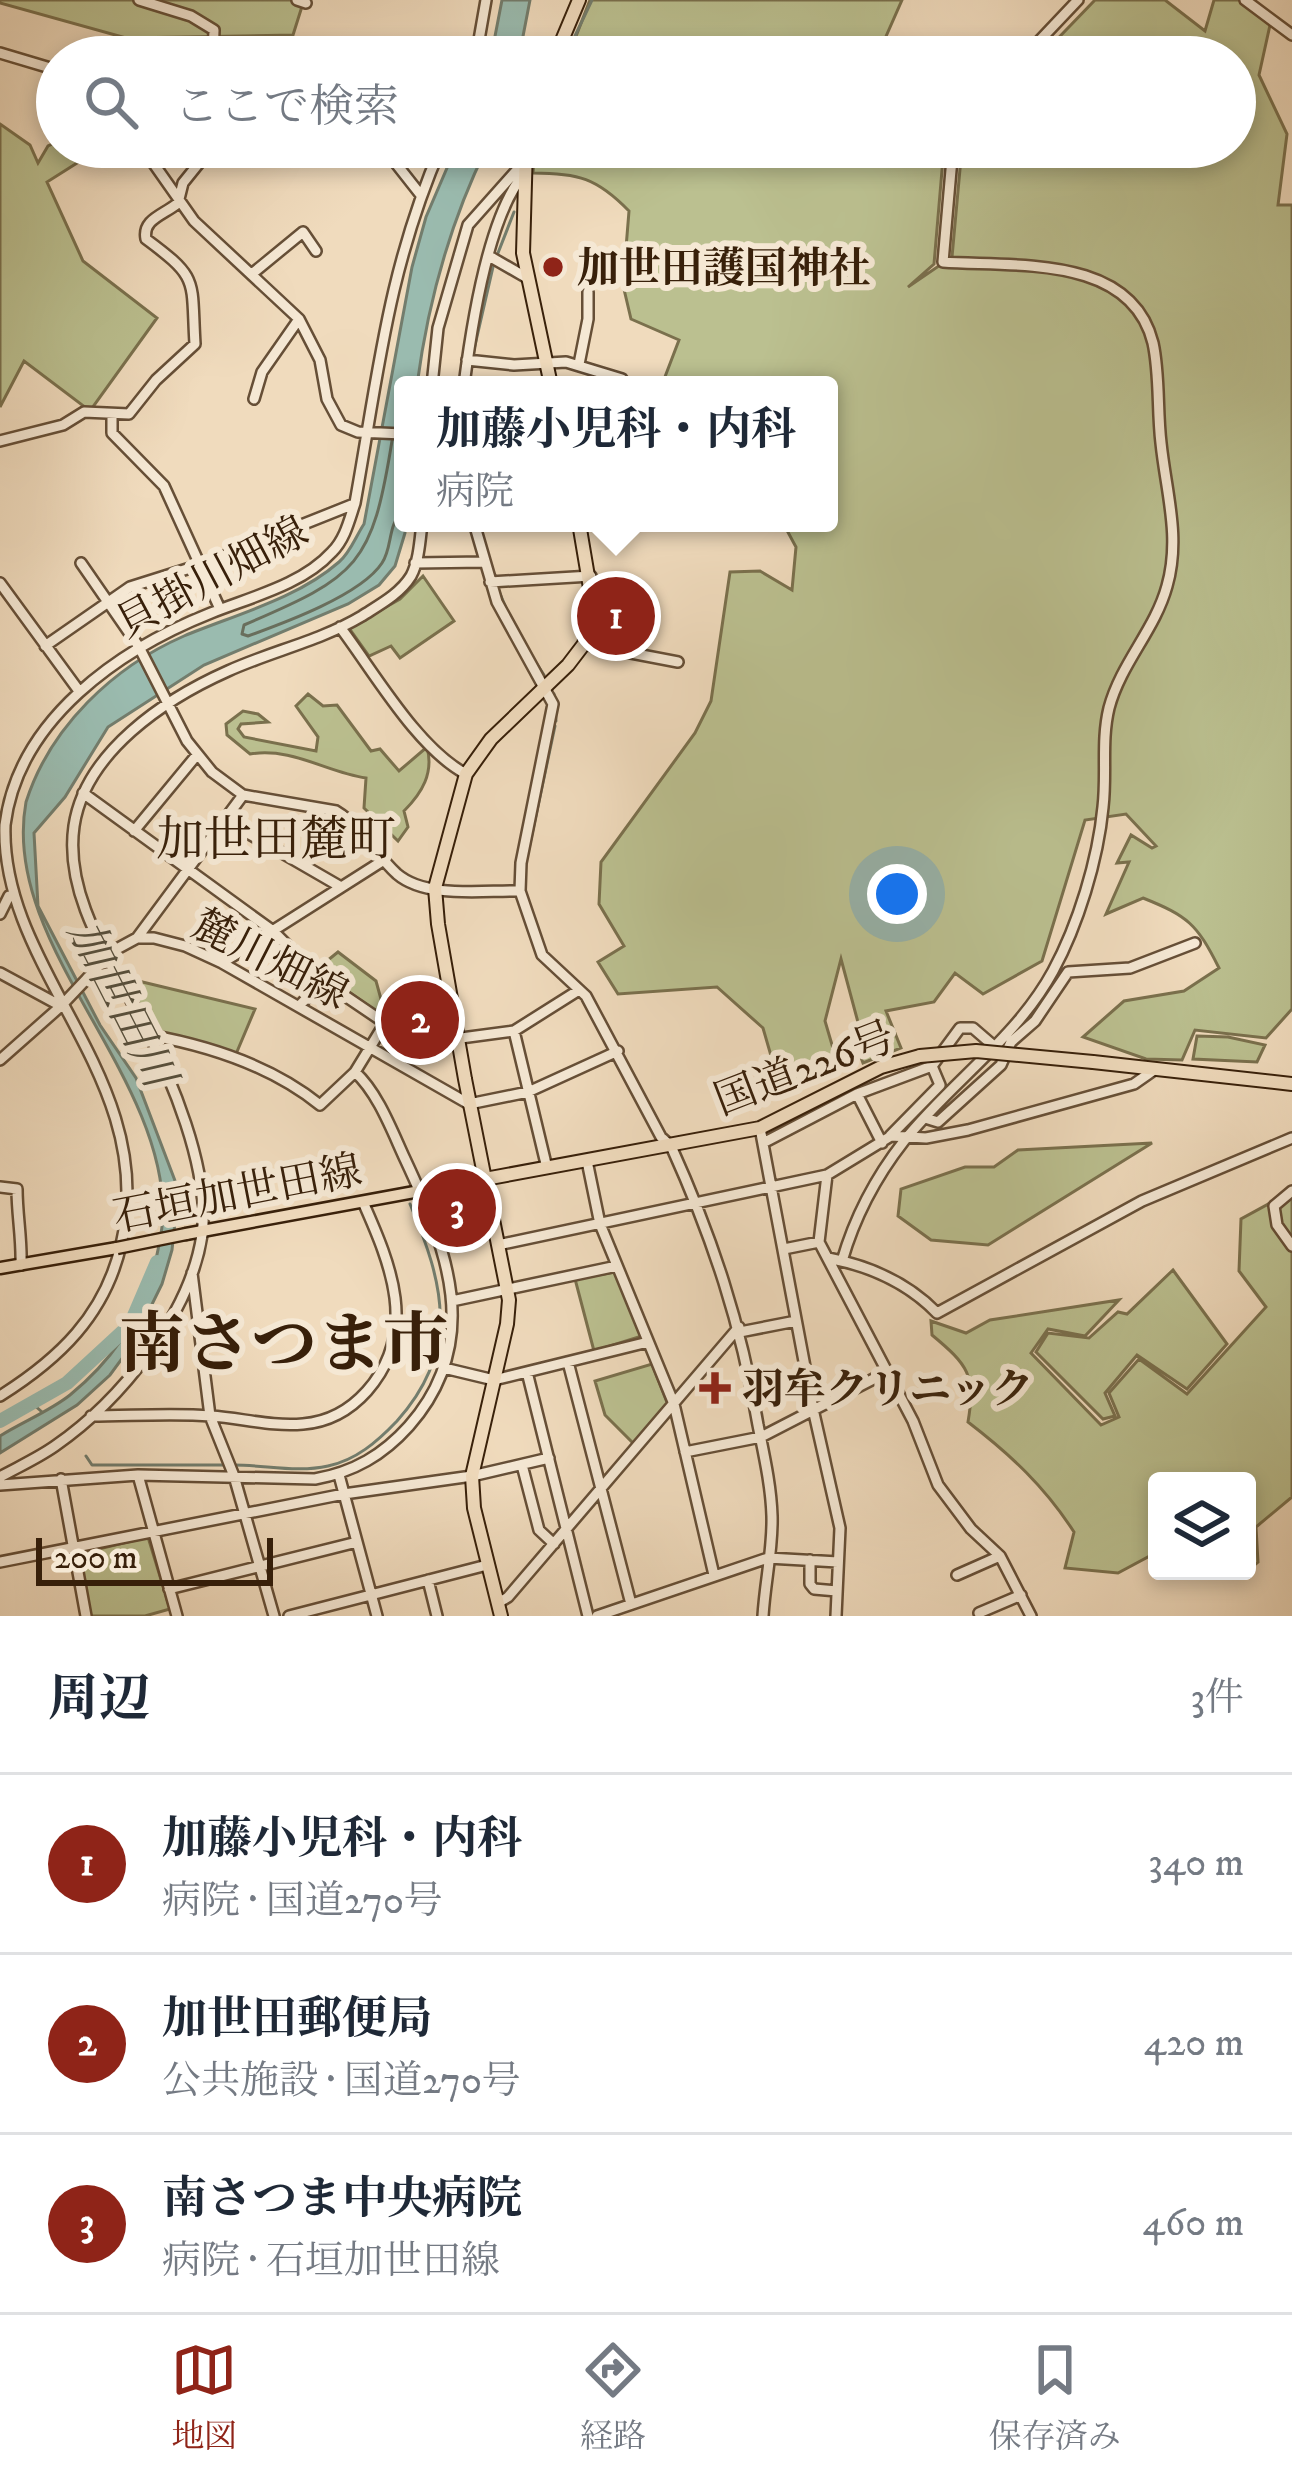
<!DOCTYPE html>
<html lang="ja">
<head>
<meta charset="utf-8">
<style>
  :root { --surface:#fff; --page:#f6f6f7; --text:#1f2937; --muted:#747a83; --line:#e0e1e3; --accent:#8f2418 }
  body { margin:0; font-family:"IM FELL DW Pica","Noto Serif JP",serif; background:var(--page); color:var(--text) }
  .controls { position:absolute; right:36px; bottom:36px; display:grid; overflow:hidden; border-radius:12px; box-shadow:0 6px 18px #0003 }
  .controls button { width:108px; height:108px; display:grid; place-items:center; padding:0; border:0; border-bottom:3px solid var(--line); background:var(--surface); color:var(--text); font:60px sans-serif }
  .scale { position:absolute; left:36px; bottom:30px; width:237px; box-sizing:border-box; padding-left:12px; border:6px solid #38200a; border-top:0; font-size:33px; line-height:42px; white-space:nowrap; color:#38200a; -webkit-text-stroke:9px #f5e8d4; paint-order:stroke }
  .you { position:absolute; left:897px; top:894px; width:42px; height:42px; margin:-30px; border:9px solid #fff; border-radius:50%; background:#1a73e8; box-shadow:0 0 0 18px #1a73e833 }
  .badge { display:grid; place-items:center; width:78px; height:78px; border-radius:50%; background:var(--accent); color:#fff; font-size:39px; font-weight:700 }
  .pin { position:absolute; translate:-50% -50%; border:6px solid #fff; box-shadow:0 3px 12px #0006 }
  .popup { position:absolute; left:394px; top:376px; width:444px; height:156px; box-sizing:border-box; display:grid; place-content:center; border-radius:12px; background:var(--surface); filter:drop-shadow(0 3px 9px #0005); font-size:39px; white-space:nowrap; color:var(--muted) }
  .popup b { font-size:45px; color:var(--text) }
  .popup::after { content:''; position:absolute; left:50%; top:100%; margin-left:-24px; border:24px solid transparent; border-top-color:var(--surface) }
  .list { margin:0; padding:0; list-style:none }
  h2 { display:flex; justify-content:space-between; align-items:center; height:156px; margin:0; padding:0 48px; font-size:51px }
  h2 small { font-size:39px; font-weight:400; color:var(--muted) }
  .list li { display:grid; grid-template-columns:78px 1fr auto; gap:36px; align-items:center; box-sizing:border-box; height:180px; padding:0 48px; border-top:3px solid var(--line) }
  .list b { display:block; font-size:45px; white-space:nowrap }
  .list p { margin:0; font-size:39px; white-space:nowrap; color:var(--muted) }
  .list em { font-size:39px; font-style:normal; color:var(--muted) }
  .icon { flex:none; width:66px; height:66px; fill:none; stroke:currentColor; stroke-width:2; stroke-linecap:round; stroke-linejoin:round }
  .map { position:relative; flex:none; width:1292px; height:1616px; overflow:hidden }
  .search { position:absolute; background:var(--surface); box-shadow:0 6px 18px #0003; left:36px; right:36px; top:36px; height:132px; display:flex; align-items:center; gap:30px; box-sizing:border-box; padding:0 42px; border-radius:66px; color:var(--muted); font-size:45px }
  .sheet { height:696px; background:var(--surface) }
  nav { display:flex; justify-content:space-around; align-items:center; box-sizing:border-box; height:168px; border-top:3px solid var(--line); background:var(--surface); font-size:33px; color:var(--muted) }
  nav a { display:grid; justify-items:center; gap:6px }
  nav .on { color:var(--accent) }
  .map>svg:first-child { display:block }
  .green { fill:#bbc090; stroke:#7a704d; stroke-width:3 }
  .water { fill:#9abbaf; stroke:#737d6d; stroke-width:3 }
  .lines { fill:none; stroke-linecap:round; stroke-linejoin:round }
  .shore { stroke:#696e5c; stroke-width:3 }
  .stream { stroke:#737d6d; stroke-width:3 }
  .river { stroke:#9abbaf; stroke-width:14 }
  .minor-casing { stroke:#664f37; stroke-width:14 }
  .major-casing { stroke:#38200a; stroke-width:15 }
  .highway-casing { stroke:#38200a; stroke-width:16 }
  .minor { stroke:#f5e8d4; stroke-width:9 }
  .major { stroke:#f0dbbd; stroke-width:10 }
  .highway { stroke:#f0dbbd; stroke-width:12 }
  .major-bridge-casing { stroke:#38200a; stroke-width:15; stroke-linecap:butt }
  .highway-bridge-casing { stroke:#38200a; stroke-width:16; stroke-linecap:butt }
  .major-bridge { stroke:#f0dbbd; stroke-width:10 }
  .highway-bridge { stroke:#f0dbbd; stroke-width:12 }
  .poi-dot { fill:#8f2418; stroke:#f5e8d4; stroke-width:4.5 }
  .labels { text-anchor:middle; stroke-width:12; stroke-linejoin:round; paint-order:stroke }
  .poi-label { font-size:42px; font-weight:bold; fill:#38200a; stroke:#f5e8d4; text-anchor:start }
  .street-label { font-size:42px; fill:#38200a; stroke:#f5e8d4 }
  .water-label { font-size:45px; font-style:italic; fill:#554e3c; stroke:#f5e8d4 }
  .quarter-label { font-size:48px; fill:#38200a; stroke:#f5e8d4 }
  .town-label { font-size:66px; font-weight:bold; fill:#38200a; stroke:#f5e8d4 }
</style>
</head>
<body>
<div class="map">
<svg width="1292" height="1616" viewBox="0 0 1292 1616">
  <rect width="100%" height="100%" fill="#f0dbbd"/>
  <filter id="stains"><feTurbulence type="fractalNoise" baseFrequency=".00167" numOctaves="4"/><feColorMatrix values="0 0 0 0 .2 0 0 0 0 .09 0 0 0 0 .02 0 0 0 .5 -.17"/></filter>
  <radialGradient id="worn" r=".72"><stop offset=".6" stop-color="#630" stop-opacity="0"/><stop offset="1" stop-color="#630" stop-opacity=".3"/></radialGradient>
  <path class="green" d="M0,0h304l-11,35 -167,3 -126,-35z
    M590,0h312l-22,50 5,7h-317z
    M1095,0h70l40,31 9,-31h26l30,25 -11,50 28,59 -9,71h14v804l-26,29 -71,-8 -13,30 -36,-1 -63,-22 41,-36 60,-10 35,-23c-22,-44 -31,-52 -76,-70l-37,16 23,-52 -12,1 14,-28 21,13 4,-2 -30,-32 -41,6 -43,141 -59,33 -28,-21 -21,29 -48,9 15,37 -38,15 -11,-31 7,-6 -18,-67 -16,62 10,34 -1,12 -56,13 -15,-52 -46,-41 -99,7 -20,-32 26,-16 -25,-42 2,-42 94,-129 16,-32 19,-129 30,-1 32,19 4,-43 -13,-24h46v-138h-171l5,-3 16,-42 -48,-21 -8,-34 6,-74c-32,-33 -51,-38 -96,-38l2,-26h409l-10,117 -26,23 44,-30 10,-110h273v-90h-195z
    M0,124l30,21 8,18 10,-17 9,-4v5h32l7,4 -49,31 36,79 74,57 -67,93 -66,-50 -24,46z
    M423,576l31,45 -54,37 -9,-12 -22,10 -20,-28 51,-29z
    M308,694l15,12 14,-1 34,46 9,-2 19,22 28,-24c7,26 -5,46 -23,64l4,16 -10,14 -34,-33 2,-30c-40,-6 -74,-31 -116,-24l-23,-19 -1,-11 17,-13 15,3 10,8 -27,2 -3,5 6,8 72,14 2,-14 -22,-31z
    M338,952l38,29 8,29 -3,5 -64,-46z
    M130,979l125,30 -19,45 -85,-23 -22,-41 5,-3z
    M1197,1036l31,1 37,8 -8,17 -64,-3z
    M1152,1143l-164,102 -57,-5 -33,-24 3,-27 64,-22h29l24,-17z
    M1292,1191v306l-36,30 2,35 -11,9v-90h-90v71l-39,21 -53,-5 9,-36c-29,-45 -63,-77 -106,-110 8,-47 0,-57 -36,-87l-1,-14 35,12 24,-13 129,-20 -34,36 -37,-7 -17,24 70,72 18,-8 -10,-24 30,-34 48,35 79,-87 -27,-36 2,-52z
    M1173,1270l54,74 -40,45 -50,-34 -32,38 10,23 -12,3 -67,-67 12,-19 41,5 29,-26 9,2z
    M615,1272l27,64 -48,15 -19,-72z
    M652,1364l16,41 -34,39 -29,-29 -10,-34z
    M148,1537l22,72 -25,7h-55l-12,-62z"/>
  <path class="water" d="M502,0h28l-11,57h-28z
    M456,147h31c-37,75 -59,155 -70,238h-14l2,148 -10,33 -16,19 -31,19 -144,61 -96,62 -43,70 -31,36 4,73 62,119 36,53 41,108 -1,27 -4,37 -10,34 -30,61 -22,30 -33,30 -77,48v-17c22,-14 50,-25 70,-41 39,-32 67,-70 81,-118 6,-20 11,-42 12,-62 2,-144 -163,-271 -137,-413 24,-75 87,-135 158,-166 50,-21 113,-37 155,-74 11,-9 17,-26 25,-38l48,-257 14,-50z"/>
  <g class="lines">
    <path class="shore" d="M392,441c-20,124 -33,135 -148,184l-2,9 6,2c36,-13 113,-41 134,-73 11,-16 5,-39 21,-51"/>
    <path class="stream" d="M565,57l27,-57
      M498,253l16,-41
      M473,354l20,-87
      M490,561l4,14
      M498,589l11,26
      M531,655l13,20
      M554,694l2,27
      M528,853l27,-127
      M33,1404l9,8
      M86,1456l6,9h133
      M234,1465c32,0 63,8 94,1 28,-6 49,-24 69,-45 64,-71 47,-137 13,-217"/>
    <path class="river" d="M0,1421l67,-38 63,-58 27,-63"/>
    <defs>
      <path id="minor" d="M139,0l52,16 23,14 -1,27
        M297,0l9,3
        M1245,0l47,35
        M0,53l57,17
        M476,57l10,-57
        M1024,57l54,-57
        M142,147l52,74 105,98 21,41 7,39 14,26 17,7 45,2
        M383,147l37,47
        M489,256l40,23
        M253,273l50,-41 13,19
        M467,360l47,5 52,-3 56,17
        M579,364l9,-45v-27
        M432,385l6,-57 30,-103 57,-64
        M464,385c7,-55 24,-171 61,-212
        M254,399l8,-27 37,-53
        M112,415v18l52,53 56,123
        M0,441l63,-16 21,-13 45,2 27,-34 39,-36c-4,-65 5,-65 -49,-105 -4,-20 18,-24 32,-36l5,-20 29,-36
        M474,523l23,79 56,102 -32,159 -1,28 22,64 44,41 75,141 10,9c42,93 70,178 87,279 6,30 13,60 14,91 1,33 -7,66 -9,100
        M81,563l58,84 48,94 25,31 31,23 93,16c25,15 39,43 61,63 29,25 87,16 123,17
        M415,563l69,-1
        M490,582l101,-6
        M0,583l79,108
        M340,627c34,45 77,121 126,147
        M584,644l94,18
        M45,646l85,-59 76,-24 148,-59
        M83,793l190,138 50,50 93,63 98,-13 65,-41
        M225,820l116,67
        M134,831l62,-75
        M0,914l9,-18
        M137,938l106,-143
        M222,963l162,-103
        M0,973l61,33
        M299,1006l24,-25
        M514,1031l33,137
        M149,1035c61,11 123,31 171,70l35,-33 30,-49
        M0,1060l61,-54 52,-55 24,-13h17l31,8 37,17 247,141 59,-12 90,-41
        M857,1094l75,-28 28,-38h13l22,19
        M925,1118l13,4 63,-57 10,-23 24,-21 33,-49 62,-4 65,-25
        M760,1128l53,281 27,119 -4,88
        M890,1136l50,-51 -8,-19
        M763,1143l94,-49 25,49
        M587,1161l13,63 74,180 40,171
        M0,1187l17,2c0,26 5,50 4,76
        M1292,1191l-18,15 3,19 15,21
        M819,1242l8,-67
        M498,1245l329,-70 64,-39 35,2 42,-8 166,-46 20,-14
        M784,1249l35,-7 94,179 25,64 33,44 29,27 31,60
        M828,1258c42,8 80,25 109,55l205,-112 150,-63
        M842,1261c13,-45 33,-83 62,-120 47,-59 112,-102 149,-170 25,-46 45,-111 50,-164 4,-34 -2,-66 6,-99 12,-45 46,-78 58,-122 14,-49 -1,-94 -6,-143 -4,-33 -1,-68 -8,-100 -22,-89 -138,-76 -210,-81l10,-115
        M192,1273l18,143 24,60 40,140
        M452,1301l165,-35
        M740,1332l56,-11
        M568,1362l63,242
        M444,1368l50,12 154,-38
        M527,1372l61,244
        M0,1396c59,-37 105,-81 121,-151 39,-167 -121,-273 -116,-420 13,-106 115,-176 206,-212 40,-16 91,-28 121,-61 13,-13 17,-31 23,-49 23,-128 33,-234 86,-356
        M91,1416c40,0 81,-3 120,0 30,2 62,11 92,8 25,-2 47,-14 64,-33 52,-59 24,-126 -4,-189
        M685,1452l76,-15 124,-64
        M522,1465l17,65 15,14
        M138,1475l39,141
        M339,1475l38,141
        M0,1477c18,-10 38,-19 55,-31 65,-45 135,-131 147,-211 9,-65 -32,-160 -61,-216 -31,-59 -77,-124 -67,-193 11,-74 91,-127 154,-155 44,-20 92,-30 134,-55 17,-11 38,-22 49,-40 8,-15 9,-36 11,-53
        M61,1479l25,137
        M0,1485l138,-10 177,4c39,-7 68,-24 94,-53 75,-85 38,-177 -4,-267 -13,-28 -27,-66 -50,-87
        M810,1560v24l4,5 23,2
        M0,1562l344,-68 128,-18 77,-18
        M957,1575l43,-19
        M428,1580l9,36
        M169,1589l188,-47
        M498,1603l10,-6 231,-270
        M979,1613l42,-18
        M289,1616l198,-51
        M597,1616l171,-58 70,4"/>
      <path id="major" d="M186,1234l299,-55
        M0,1268l117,-20"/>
      <path id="highway" d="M555,57l24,-57
        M526,147l-3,106 28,132
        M1093,1062l199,22
        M485,1179l275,-51 121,-61 39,-11
        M501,1616l-27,-108 -2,-32 35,-152 2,-24 -44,-221 -27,-155 -3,-36 31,-114 25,-35 77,-74 16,-21 9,-38 -14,-83"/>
    </defs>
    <use href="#minor" class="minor-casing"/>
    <use href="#major" class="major-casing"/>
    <use href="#highway" class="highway-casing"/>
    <use href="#minor" class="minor"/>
    <use href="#major" class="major"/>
    <use href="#highway" class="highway"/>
    <defs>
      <path id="major-bridge" d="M117,1248l69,-14"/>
      <path id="highway-bridge" d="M920,1056l56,-5 117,11"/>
    </defs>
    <use href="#major-bridge" class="major-bridge-casing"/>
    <use href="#highway-bridge" class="highway-bridge-casing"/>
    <use href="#major-bridge" class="major-bridge"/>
    <use href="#highway-bridge" class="highway-bridge"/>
  </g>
  <g class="poi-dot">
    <circle cx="553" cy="267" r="12"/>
    <path d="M709 1370h12v12h12v12h-12v12h-12v-12h-12v-12h12z"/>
  </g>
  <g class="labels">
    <g class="poi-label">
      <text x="577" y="282">加世田護国神社</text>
      <text x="742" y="1403">羽牟クリニック</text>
    </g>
    <g class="street-label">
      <text transform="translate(211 576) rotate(-28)" y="15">貝掛川畑線</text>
      <text transform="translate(271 958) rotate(27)" y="15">麓川畑線</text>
      <text transform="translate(804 1067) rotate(-21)" y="15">国道226号</text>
      <text transform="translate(237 1192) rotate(-11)" y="15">石垣加世田線</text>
    </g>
    <g class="water-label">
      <text transform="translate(123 1003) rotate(63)" y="16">加世田川</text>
    </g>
    <g class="quarter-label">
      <text x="276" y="855">加世田麓町</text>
    </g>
    <g class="town-label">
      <text x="284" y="1366">南さつま市</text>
    </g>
  </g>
  <rect width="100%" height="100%" filter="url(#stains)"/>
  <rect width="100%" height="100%" fill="url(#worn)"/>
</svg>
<div class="controls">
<button><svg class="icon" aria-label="layers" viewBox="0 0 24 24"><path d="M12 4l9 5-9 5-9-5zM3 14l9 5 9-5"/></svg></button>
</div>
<div class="scale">200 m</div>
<div class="you"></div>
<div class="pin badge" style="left:616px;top:616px">1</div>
<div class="popup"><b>加藤小児科・内科</b>病院</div>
<div class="pin badge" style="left:420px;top:1020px">2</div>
<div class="pin badge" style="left:457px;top:1208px">3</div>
<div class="search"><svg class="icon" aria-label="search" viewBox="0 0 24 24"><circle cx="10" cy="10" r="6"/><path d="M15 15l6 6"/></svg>ここで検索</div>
</div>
<section class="sheet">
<h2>周辺<small>3件</small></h2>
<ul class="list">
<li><span class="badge">1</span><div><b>加藤小児科・内科</b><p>病院 · 国道270号</p></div><em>340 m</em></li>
<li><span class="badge">2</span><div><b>加世田郵便局</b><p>公共施設 · 国道270号</p></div><em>420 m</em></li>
<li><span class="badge">3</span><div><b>南さつま中央病院</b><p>病院 · 石垣加世田線</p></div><em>460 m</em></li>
</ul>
</section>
<nav>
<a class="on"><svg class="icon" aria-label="map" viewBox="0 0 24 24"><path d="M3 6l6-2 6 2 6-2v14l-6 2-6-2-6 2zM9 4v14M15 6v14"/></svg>地図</a>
<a><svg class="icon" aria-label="directions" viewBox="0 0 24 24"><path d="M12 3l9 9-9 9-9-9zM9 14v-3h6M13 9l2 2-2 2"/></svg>経路</a>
<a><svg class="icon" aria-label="saved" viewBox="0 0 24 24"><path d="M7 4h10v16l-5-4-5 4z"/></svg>保存済み</a>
</nav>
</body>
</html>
